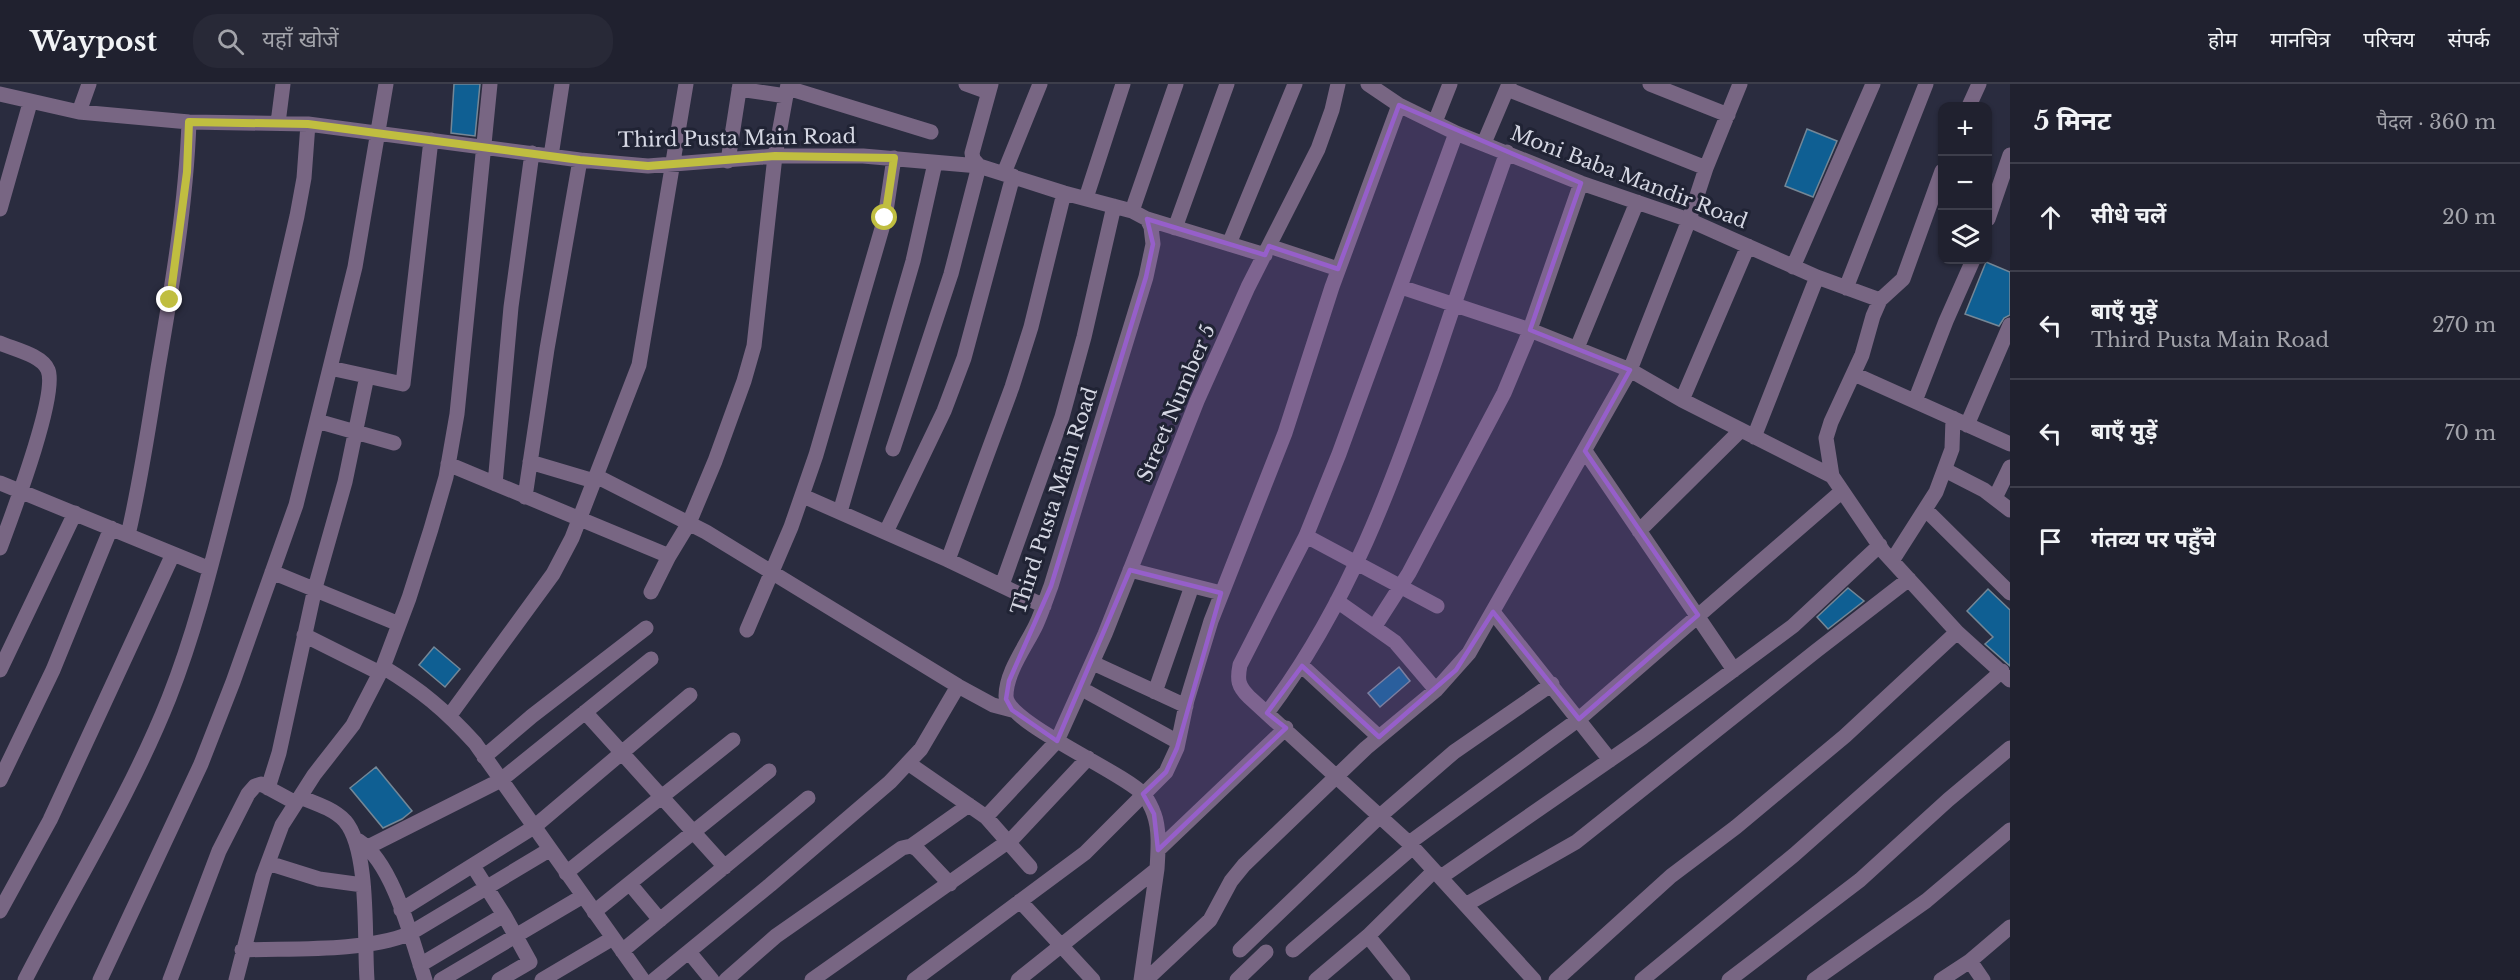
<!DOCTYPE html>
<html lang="hi">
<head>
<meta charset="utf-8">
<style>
  :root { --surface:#20212f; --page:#282937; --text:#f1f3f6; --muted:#a2a3aa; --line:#3d3e4b }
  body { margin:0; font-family:"Libre Baskerville","Noto Sans Devanagari",serif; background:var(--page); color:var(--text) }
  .controls { position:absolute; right:18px; top:18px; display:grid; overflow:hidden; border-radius:12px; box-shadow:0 2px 4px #0004 }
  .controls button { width:54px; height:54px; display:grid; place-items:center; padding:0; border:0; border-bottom:2px solid var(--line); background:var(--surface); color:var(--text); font:30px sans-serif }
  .stop { position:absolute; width:18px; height:18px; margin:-14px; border:4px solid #c0be40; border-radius:50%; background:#fff }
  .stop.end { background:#c0be40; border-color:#fff; box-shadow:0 2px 6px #0008 }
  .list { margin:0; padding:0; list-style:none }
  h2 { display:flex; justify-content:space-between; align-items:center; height:78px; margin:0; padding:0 24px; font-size:26px }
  h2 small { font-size:20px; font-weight:400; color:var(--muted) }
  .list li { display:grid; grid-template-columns:39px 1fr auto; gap:18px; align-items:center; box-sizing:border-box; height:108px; padding:0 24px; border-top:2px solid var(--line) }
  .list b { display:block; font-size:22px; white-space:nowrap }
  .list p { margin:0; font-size:20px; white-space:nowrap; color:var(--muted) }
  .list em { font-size:20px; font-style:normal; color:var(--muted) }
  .icon { flex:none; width:33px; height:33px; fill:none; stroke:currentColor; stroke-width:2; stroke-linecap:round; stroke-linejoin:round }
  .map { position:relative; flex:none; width:2010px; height:896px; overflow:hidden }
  header { display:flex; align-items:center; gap:36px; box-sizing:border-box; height:84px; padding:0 30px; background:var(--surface); border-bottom:2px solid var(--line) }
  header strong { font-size:28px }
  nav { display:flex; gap:33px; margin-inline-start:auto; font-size:21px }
  .search { width:420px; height:54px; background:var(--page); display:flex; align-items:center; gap:15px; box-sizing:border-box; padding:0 21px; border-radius:24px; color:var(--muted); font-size:22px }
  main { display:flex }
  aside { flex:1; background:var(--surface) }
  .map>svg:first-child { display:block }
  .building { fill:#0f5f93; stroke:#748797; stroke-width:1.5 }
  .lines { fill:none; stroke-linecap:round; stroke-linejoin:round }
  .minor { stroke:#786683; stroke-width:15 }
  .route { stroke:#c0be40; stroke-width:8 }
  .marked { fill:#965fca; fill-opacity:0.2; stroke:#965fca; stroke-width:4.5; stroke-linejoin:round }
  .labels { text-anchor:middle; stroke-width:6; stroke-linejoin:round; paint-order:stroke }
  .street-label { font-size:20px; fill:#d5d7e3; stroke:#202334 }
</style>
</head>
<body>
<header>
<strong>Waypost</strong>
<div class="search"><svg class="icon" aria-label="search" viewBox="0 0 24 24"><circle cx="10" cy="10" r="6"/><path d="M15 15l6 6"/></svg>यहाँ खोजें</div>
<nav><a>होम</a><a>मानचित्र</a><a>परिचय</a><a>संपर्क</a></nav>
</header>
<main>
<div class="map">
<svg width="2010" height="896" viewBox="0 0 2010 896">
  <rect width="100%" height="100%" fill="#2a2c3f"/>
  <path class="building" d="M454,0h26l-5,52 -24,-3z
    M1807,45l30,12 -24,56 -28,-11z
    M1986,178l24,10v43l-6,3 -5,8 -34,-12z
    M1848,504l16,13 -36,28 -11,-12z
    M1988,505l22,21v56l-25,-22 8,-7 -26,-26z
    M434,563l26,22 -15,18 -26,-22z
    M1399,583l11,14 -30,26 -12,-14z
    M376,683l36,44 -10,8 -19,9 -33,-40z"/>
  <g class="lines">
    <path class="minor" d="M966,0l22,8
      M1368,0l31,21 57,28 125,50 108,37 128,57 63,23
      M1650,0l78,31
      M788,4l143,44
      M739,5l47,7
      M1507,5l199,79
      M0,10l79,18 110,10 119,2 272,36 68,6 127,-10h88l116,10 85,27 68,18 15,8 4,8 2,17 -7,33 -95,309c-5,13 -9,26 -15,39 -10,21 -30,47 -30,71 1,27 115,75 137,98 4,4 9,14 11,20 6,16 4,38 3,55l-16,111
      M1969,22l10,-22
      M79,28l10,-28
      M1435,38l15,-38
      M278,39l5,-39
      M1456,49l-117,321 -33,82 -66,129c-3,15 -2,21 9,32l160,146 125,137
      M1484,59l25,-59
      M551,72l11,-72
      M728,77l12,-77
      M979,82l-6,-7 -1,-6 19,-69
      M1942,87l-39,108 -23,21 -7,16 -11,39 -31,67 -5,16 6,38 51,75 74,81 53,48
      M1004,89l36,-89
      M1086,114l37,-114
      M0,125l30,-106
      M1132,127l44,-127
      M1147,135l118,36
      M1988,135l22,-64
      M1175,144l52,-144
      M1229,160l66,-160
      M1269,162l69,23
      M1793,183l80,-183
      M1401,203l129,43 100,40 52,30 150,76
      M1846,204l80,-204
      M0,259c13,6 42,12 48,27 10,25 -37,148 -48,178
      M1577,264l60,-146
      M330,284l73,16 28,-244
      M1854,290l156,70
      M1682,316l66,-154
      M1915,317l31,-80 27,-61
      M317,337l77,22
      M1967,341l43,-100
      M1754,353l63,-160
      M893,365l58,-175 28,-108
      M1585,367l149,219
      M530,378l64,19
      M448,380l221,92 20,-33 26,-62 29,-80 10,-35 21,-190 13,-72
      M1945,386l39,20 26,20
      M596,392l110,56 252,154 35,19 19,5
      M0,399l210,86
      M495,400l16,-177 21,-154
      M803,412l145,64 96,46
      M525,413l22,-148 33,-189
      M1995,414l15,-31
      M1926,426l84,83
      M840,428l73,-251 22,-98
      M1639,447l102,-101
      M886,448l58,-121 20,-53 49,-182
      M128,451c13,-55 21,-111 30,-167 14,-81 28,-163 31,-246
      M1306,452l131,70
      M948,476l64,-173 19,-60 33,-134
      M1892,477l44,-69 16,-43 1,-31
      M1130,486l91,23
      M272,488l127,52
      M1002,501l60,-168 22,-80 30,-131
      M651,508l18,-36
      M1337,517l58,41 41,48
      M1493,528l117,148
      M1375,542l34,-53 95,-180 23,-55 54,-155
      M747,546l44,-103 25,-72 69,-237 9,-60
      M304,551l76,38
      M1093,579l93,43
      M1301,581l78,72
      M383,583c38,23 62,43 92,76l168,237
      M0,586l75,-157
      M1082,605l96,53
      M1155,608l37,-106
      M585,628l140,155
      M1267,629c81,-107 126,-230 169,-355 23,-69 47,-138 71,-206
      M450,631l103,-141 19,-36 67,-173 47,-281
      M484,673l48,-41 114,-88
      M908,679l78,54 71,-76 48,-107 92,-233 51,-114 70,-138 14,-39 6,-26
      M0,696l53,-110 58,-142
      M268,704l11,-35 36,-165 30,-106 22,-106
      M300,713c15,6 34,12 45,24 25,29 19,119 22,159
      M986,733l44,50
      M359,757c35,23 53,100 66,139
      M1409,759l170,-124 262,-227
      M911,762l58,-41
      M368,763l133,-67 150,-121
      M1158,766l128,-122
      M268,779l51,16 44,6
      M566,789l167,-133
      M1441,793l202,-140 150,-111 87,-81
      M630,800l30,36
      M1020,817l73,79
      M1467,820l109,-62 240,-191 93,-72
      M401,826l133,-83 156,-132
      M0,827l50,-91 123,-266
      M594,828l175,-141
      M1368,852l35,44
      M242,866c52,-2 120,2 167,-16l140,-84
      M1240,866l140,-134 74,-64 98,-68
      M1293,866l120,-103
      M622,867l186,-153
      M689,868l23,28
      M1970,877l13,19
      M420,881l84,-50 -31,-49
      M25,896c48,-94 105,-184 144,-282 28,-71 45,-144 64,-218 22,-88 44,-175 64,-264l7,-38 4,-54
      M100,896l101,-216 32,-82 63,-177 59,-238 31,-183
      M170,896l49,-129 29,-57 7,-8 6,-2 35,19
      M236,896l27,-104 19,-51 32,-50 39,-50 30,-58 26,-69 22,-69 15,-52 11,-63 33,-330
      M441,896l142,-84
      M499,896l31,-18 -26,-47
      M542,896l71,-42
      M654,896l116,-95 120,-103 31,-33 37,-63
      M726,896l50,-44 126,-88 9,-2 6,3 33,35
      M812,896l201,-142 75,-80
      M914,896l171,-127 81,-81 11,-24 10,-48 24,-79 74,-188 47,-146 67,-182
      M1018,896l139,-111
      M1146,896l64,-60 21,-39 13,-16 122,-117 70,-58 33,-37 161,-283 59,-150 17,-52 34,-84
      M1237,896l29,-28
      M1316,896l52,-44 66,-65
      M1556,896l115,-104 65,-49 109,-91 112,-104
      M1642,896l152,-125 208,-184
      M1729,896l131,-100 88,-80 62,-52
      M1814,896l112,-79 84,-71
      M1941,896l29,-19 40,-34"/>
  </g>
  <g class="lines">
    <path class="route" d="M170,216l17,-128 2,-50 119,2 272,36 68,6 127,-10 119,2 -9,60"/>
  </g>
  <path class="marked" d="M1399,21l182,78 -51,147 100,40 -45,81 113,164 -119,104 -86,-107 -37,58 -77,67 -77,-71 -35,47 19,15 -128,122 -4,-36 -11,-20 23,-22 11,-24 44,-155 -91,-23 -73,171 -45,-31 -6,-11 3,-18 42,-95 95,-309 7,-33 -6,-25 118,36 4,-9 69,23z"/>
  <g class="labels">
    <g class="street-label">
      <text transform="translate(737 54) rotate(-1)" y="7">Third Pusta Main Road</text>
      <text transform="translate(1629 93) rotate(21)" y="7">Moni Baba Mandir Road</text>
      <text transform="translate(1176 319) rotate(-67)" y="7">Street Number 5</text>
      <text transform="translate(1054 417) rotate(-72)" y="7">Third Pusta Main Road</text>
    </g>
  </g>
</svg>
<div class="controls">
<button>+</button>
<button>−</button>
<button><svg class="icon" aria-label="layers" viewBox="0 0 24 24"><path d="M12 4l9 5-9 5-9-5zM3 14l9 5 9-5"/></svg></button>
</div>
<div class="stop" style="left:885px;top:134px"></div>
<div class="stop end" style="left:170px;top:216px"></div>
</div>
<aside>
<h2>5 मिनट<small>पैदल · 360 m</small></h2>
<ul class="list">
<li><svg class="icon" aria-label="ahead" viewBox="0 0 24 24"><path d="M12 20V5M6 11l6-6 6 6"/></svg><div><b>सीधे चलें</b></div><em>20 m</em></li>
<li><svg class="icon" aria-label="left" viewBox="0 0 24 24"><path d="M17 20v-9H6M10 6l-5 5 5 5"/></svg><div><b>बाएँ मुड़ें</b><p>Third Pusta Main Road</p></div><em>270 m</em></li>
<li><svg class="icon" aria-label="left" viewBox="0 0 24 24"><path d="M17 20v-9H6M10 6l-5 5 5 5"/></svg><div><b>बाएँ मुड़ें</b></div><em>70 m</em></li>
<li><svg class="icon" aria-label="arrive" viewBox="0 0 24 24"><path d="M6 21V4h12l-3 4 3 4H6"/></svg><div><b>गंतव्य पर पहुँचे</b></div></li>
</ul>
</aside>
</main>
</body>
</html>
